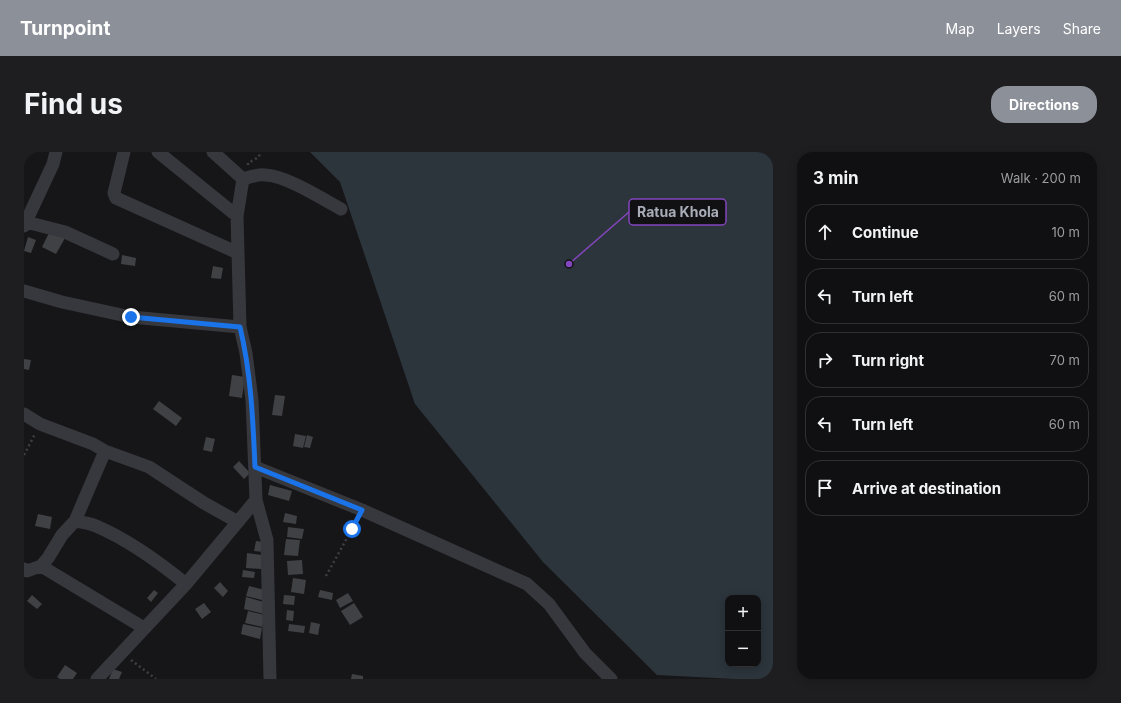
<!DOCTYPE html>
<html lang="en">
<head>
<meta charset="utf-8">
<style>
  :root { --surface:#101012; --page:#1e1e20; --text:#f1f3f6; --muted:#9c9d9f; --line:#303032; --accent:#8c9099 }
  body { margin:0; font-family:Inter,sans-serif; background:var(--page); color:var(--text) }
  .controls { position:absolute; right:12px; bottom:12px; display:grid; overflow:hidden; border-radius:8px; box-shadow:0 2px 10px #0003 }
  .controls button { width:36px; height:36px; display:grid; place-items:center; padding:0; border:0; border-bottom:1px solid var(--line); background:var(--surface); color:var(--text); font:20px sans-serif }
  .stop { position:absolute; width:12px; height:12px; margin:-9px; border:3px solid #1a73e8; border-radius:50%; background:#fff }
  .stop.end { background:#1a73e8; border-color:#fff; box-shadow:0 1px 4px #0008 }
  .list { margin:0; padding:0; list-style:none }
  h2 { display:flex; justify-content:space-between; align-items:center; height:52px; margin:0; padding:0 16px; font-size:17px }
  h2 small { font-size:13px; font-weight:400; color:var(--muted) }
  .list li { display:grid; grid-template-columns:26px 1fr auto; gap:12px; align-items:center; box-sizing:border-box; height:56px; margin:0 8px 8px; padding:0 8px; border:1px solid var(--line); border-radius:16px }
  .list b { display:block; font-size:15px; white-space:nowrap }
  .list em { font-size:13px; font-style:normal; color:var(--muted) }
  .icon { flex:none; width:22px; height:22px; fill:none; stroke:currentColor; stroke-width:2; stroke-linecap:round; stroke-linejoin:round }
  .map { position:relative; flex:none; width:749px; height:527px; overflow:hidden; border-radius:16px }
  header { display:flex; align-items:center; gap:24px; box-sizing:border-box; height:56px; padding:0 20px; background:var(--accent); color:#fff }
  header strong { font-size:19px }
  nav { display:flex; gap:22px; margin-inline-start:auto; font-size:14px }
  .intro { display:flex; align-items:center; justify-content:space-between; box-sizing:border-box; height:96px; padding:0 24px }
  h1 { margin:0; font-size:28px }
  .button { padding:10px 18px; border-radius:16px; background:var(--accent); color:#fff; font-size:14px; font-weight:700 }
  main { display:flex; gap:24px; padding:0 24px }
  aside { flex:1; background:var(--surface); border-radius:16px; box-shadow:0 2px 10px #0003 }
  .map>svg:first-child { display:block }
  .water { fill:#2c353c; fill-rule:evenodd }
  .building { fill:#404145 }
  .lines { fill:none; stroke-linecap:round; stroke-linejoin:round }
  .path { stroke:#3d3f44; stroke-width:2.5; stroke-dasharray:2 3; stroke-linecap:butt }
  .minor { stroke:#37383d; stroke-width:13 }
  .route { stroke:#1a73e8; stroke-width:5 }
  .leader { fill:none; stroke:#8446be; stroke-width:1.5 }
  .callout-dot { fill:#8446be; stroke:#111113; stroke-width:1.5 }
  .callout { fill:#111113; stroke:#8446be; stroke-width:1.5 }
  .callout-label { font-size:14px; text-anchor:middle; font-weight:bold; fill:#a8adb8 }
</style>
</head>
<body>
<header>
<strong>Turnpoint</strong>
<nav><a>Map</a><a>Layers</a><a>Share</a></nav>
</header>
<div class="intro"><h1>Find us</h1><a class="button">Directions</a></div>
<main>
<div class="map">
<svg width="749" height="527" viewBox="0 0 749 527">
  <rect width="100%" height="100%" fill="#161618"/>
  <path class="water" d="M286,0h463v527h-38l-78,-4 -114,-113 -128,-158 -75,-222zM704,446h30v66h-30z"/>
  <path class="building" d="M26,79l15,7 -9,16 -14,-7z
    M4,85l8,3 -5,13 -7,-2z
    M98,103l14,3 -1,8 -14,-2z
    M189,114l10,2 -2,11 -10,-1z
    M0,207l7,1 -2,10 -5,-1z
    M208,223l13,2 -3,21 -13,-2z
    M251,243l10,1 -3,20 -10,-1z
    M135,249l23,17 -6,8 -23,-17z
    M271,282l11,2 -3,12 -10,-2z
    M283,283l6,2 -3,11 -6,-1z
    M182,285l9,2 -3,13 -9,-2z
    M215,309l11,12 -6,6 -11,-12z
    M246,333l22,6 -3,10 -21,-6z
    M261,361l12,3 -1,8 -13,-2z
    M14,362l14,3 -2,12 -15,-3z
    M264,375l16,2 -2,10 -15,-2z
    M262,387l14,1 -2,16 -14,-1z
    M232,389l8,1 -1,10 -9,-1z
    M223,401l15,2 -1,14 -15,-1z
    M278,408l1,14 -15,1 -1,-14z
    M219,418l12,2 -1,6 -12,-1z
    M269,426l13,2 -2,14 -13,-2z
    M196,430l8,9 -5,6 -9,-9z
    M225,434l16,4 -3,10 -16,-4z
    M130,438l4,3 -7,9 -4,-4z
    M296,438l13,3 -1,7 -14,-3z
    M324,441l5,8 -13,7 -4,-8z
    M8,443l10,9 -5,5 -10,-8z
    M260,443l11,1 -1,9 -11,-1z
    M222,445l21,6 -3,11 -20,-5z
    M180,451l7,9 -9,7 -7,-10z
    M330,451l9,14 -13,8 -9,-14z
    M263,458l7,1 -1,10 -7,-1z
    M224,459l17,4 -3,12 -17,-4z
    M287,470l9,2 -2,11 -9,-2z
    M219,472l19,4 -2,11 -19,-5z
    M265,472l16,2 -1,7 -16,-2z
    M41,513l12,8 -4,6h-13l-3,-2z
    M89,517l9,3 -3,7h-10z
    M328,522l11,2v3h-12z"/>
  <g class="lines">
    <path class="path" d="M224,13v-2l11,-6 1,-5
      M0,303l11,-21
      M302,424l31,-56
      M107,508l25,19"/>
    <path class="minor" d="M100,0l-10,41 2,5 122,55
      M134,0l79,64
      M189,0l30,27
      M219,27l-6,37 3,111 6,26 6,47 4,100 11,40 3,139
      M219,27c7,-2 15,-5 22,-4 20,0 58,24 76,34
      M2,70l39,10 48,22
      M0,74l29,-62 3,-12
      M0,139l38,11 69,15 109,10
      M0,262l16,10 53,20 12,7 44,16 55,36 34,19
      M231,315l107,43 165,74 22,20 36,49 26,26
      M51,369l30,-70
      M17,414l103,62
      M0,417l3,2 14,-5 7,-8 14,-23 13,-14c7,1 14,2 21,5 33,14 63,36 90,58
      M73,527l89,-95 70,-84"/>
  </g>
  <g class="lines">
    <path class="route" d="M107,165l109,10c11,46 13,93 15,140l107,43 -10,19"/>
  </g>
  <path class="leader" d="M545 112L605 60"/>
  <circle class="callout-dot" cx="545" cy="112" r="4"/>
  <rect class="callout" x="605" y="47" width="97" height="26" rx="4"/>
  <g class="callout-label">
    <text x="654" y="65">Ratua Khola</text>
  </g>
</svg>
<div class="controls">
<button>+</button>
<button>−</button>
</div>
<div class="stop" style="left:328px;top:377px"></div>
<div class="stop end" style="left:107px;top:165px"></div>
</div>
<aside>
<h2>3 min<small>Walk · 200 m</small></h2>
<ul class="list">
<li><svg class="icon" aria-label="ahead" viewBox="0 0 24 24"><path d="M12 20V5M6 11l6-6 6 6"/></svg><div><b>Continue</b></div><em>10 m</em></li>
<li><svg class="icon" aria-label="left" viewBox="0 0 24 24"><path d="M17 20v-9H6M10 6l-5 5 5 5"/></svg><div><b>Turn left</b></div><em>60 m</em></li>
<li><svg class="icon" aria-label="right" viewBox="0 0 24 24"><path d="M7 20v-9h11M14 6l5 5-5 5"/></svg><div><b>Turn right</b></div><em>70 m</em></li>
<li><svg class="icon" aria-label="left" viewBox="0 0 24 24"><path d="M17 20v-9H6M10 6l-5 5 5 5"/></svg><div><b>Turn left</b></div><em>60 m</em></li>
<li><svg class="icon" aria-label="arrive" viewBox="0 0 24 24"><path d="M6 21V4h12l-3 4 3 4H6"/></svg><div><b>Arrive at destination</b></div></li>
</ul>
</aside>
</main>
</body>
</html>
